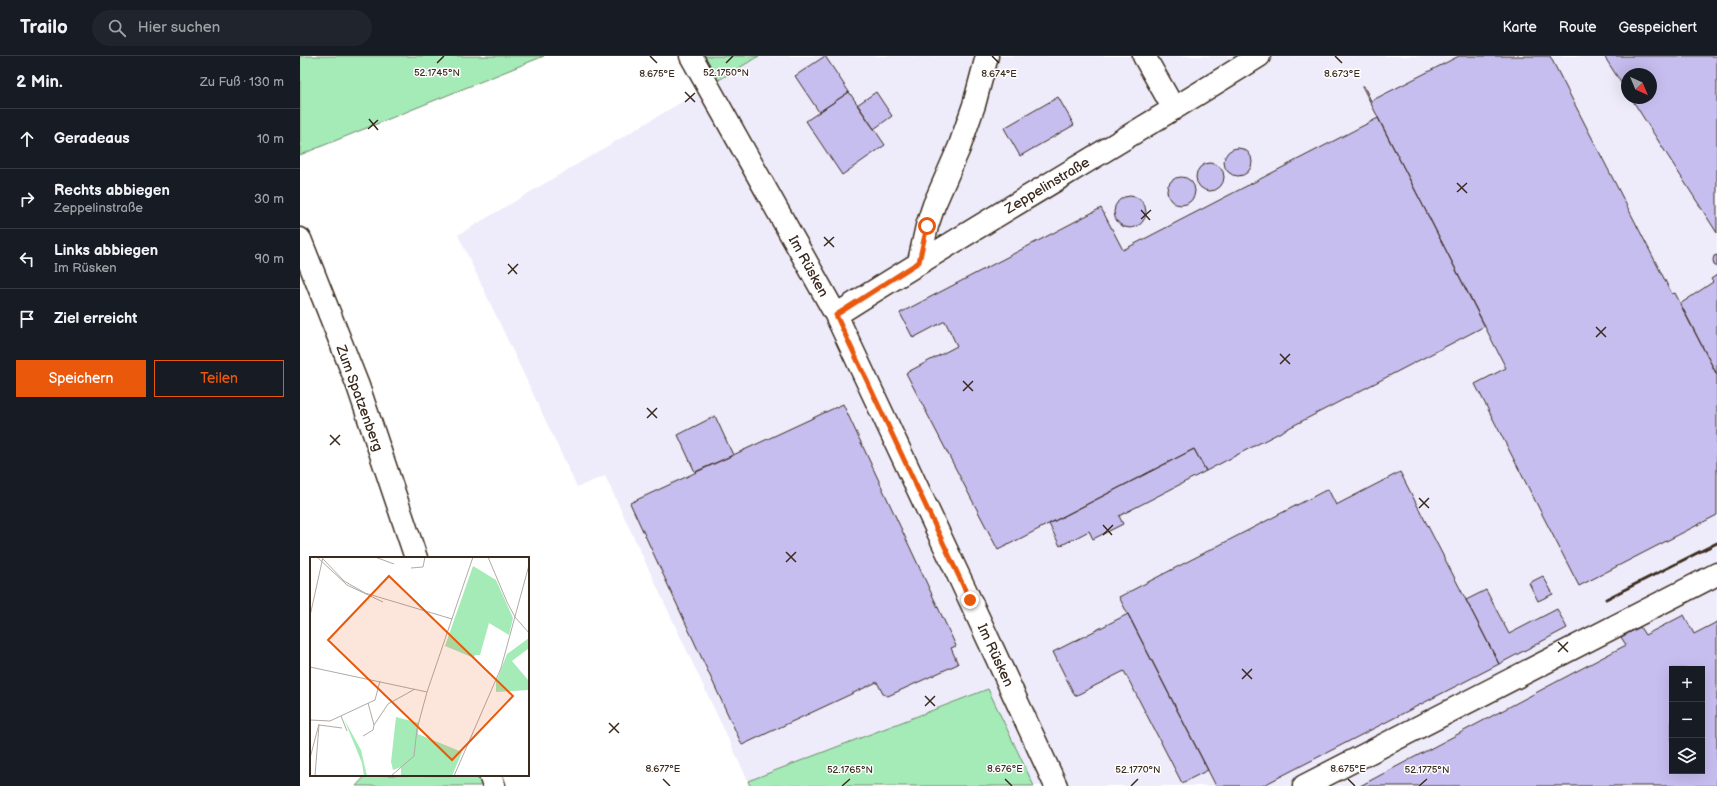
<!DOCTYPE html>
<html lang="de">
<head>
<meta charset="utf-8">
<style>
  :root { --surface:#171b24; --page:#20242c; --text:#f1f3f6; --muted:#9ea1a6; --line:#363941; --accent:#ea580c }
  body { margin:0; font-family:"Balsamiq Sans",sans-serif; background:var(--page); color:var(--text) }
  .controls { position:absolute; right:12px; bottom:12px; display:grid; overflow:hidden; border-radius:0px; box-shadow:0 4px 16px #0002 }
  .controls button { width:36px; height:36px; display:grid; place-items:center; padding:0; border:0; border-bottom:1px solid var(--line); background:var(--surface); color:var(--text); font:20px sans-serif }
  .compass { position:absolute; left:1321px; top:12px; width:36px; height:36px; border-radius:50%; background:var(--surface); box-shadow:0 4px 16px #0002; rotate:136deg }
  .stop { position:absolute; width:12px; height:12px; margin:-9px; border:3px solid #ea580c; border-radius:50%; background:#fff }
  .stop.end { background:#ea580c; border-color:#fff; box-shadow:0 1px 4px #0008 }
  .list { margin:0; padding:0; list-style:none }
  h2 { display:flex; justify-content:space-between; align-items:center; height:52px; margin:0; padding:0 16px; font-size:17px }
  h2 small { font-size:13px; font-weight:400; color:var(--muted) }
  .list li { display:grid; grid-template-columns:26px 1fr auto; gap:12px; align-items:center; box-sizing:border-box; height:60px; padding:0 16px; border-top:1px solid var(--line) }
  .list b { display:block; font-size:15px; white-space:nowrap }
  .list p { margin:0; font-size:13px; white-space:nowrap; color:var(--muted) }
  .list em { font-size:13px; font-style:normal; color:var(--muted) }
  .actions { display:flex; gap:8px; padding:12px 16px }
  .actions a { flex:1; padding:9px 0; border:1px solid var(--accent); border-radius:0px; text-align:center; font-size:14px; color:var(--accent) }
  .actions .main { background:var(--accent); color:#fff }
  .icon { flex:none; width:22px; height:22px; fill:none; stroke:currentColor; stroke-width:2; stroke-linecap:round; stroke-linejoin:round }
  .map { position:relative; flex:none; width:1417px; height:730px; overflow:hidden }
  header { display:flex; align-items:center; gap:24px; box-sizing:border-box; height:56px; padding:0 20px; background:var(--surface); border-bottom:1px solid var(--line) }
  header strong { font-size:19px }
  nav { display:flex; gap:22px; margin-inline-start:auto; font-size:14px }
  .search { width:280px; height:36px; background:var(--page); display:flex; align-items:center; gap:10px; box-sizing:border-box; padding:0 14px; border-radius:22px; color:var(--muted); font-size:15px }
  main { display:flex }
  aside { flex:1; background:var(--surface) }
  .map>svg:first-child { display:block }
  .built { fill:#eeecfa; fill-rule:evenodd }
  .green { fill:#a4ebb8; stroke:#708a6b }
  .building { fill:#c7bef0; stroke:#3b2a1e; fill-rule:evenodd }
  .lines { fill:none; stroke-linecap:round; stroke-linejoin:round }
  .minor-casing { stroke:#3b2a1e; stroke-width:25 }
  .minor { stroke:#fff; stroke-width:22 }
  .rail { stroke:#3b2a1e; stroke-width:3 }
  .route { stroke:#ea580c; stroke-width:5 }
  .ticks { fill:none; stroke:#3b2a1e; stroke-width:1.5 }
  .labels { text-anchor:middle; stroke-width:3; stroke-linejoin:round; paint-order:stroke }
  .street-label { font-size:14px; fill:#3b2a1e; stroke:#fff }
  .inset-road { fill:none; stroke:#b1aaa5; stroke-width:1 }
  .view { fill:#e8590c; fill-opacity:0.15; stroke:#e8590c; stroke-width:2 }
  .inset-edge { fill:none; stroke:#3b2a1e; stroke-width:2 }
  .ticks-label { font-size:10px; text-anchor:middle; fill:#3b2a1e; stroke:#fff; stroke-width:3; stroke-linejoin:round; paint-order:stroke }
</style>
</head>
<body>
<header>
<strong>Trailo</strong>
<div class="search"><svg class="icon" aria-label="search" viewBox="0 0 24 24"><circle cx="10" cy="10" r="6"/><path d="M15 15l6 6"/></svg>Hier suchen</div>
<nav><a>Karte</a><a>Route</a><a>Gespeichert</a></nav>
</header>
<main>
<aside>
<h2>2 Min.<small>Zu Fuß · 130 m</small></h2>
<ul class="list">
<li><svg class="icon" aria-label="ahead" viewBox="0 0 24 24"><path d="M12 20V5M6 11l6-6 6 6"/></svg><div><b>Geradeaus</b></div><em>10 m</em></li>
<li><svg class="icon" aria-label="right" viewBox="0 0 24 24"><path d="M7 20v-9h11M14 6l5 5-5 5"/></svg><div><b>Rechts abbiegen</b><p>Zeppelinstraße</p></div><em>30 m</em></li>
<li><svg class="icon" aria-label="left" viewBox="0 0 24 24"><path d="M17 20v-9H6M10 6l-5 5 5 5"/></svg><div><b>Links abbiegen</b><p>Im Rüsken</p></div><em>90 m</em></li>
<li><svg class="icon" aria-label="arrive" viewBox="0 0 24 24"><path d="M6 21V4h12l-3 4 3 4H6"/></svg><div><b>Ziel erreicht</b></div></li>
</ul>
<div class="actions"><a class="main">Speichern</a><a>Teilen</a></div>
</aside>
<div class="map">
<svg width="1417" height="730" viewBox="0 0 1417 730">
  <rect width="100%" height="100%" fill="#fff"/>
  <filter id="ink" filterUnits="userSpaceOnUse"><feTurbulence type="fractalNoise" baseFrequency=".025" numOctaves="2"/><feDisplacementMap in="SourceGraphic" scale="8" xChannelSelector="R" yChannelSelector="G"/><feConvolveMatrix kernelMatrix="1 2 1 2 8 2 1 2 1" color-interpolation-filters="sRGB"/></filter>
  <g filter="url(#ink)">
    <path class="built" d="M459,0h958v730h-683l-46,-97 -240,92 -143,-305 -28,11 -119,-252zM1327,18h24v24h-24zM1372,613h30v102h-30z"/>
    <path class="green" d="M0,0h244l-244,99z
      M382,0h77l-57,34z
      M688,633l46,97h-284l-2,-5z
      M66,719h119l6,11h-135z"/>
    <path class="building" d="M525,0l24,36 -30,20 -24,-36z
      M1159,0h91l122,238 3,-1 42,82v140l-138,71 -104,-202 31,-16 -144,-282h2l7,15z
      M1304,0h113v177l-86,-135h20v-24h-24v18z
      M549,36l36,53 -43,30 -36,-54z
      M576,36l16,24 -18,13 -17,-24z
      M758,41l16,28 -54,31 -16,-28z
      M1078,62l107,208 -279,145 -12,-22 -196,101 -92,-177 51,-27 -12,-25 -32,17 -13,-25 201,-105 22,42z
      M924 106a14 14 0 1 1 28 0a14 14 0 1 1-28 0Z
      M896 121a14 14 0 1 1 28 0a14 14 0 1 1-28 0Z
      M867 135a14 14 0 1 1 28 0a14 14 0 1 1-28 0Z
      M814 156a16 16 0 1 1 32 0a16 16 0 1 1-32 0Z
      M1417,199v12l-3,-2 -1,-5 1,-4z
      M1417,219v100l-37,-71 33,-22 -2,-3z
      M543,348l113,242 -5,2 7,16 -70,32 -5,-2 -6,-12 -135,63 -112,-242z
      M415,360l18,39 -38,17 -17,-37z
      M894,393l12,22 -87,45 4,8 -30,15 -4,-8 -29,15 -11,-22z
      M1100,416l99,192 -237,122h-46l-97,-189 209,-108 8,16z
      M1243,520l10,18 -15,7 -9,-18z
      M1186,534l23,44 48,-25 10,19 -68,36 -33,-64z
      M828,558l80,156 -26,13 -58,-112 -49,25 -22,-44z
      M1384,559l10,19 23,-12v164h-357l266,-141 -5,-8 19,-10 5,8zM1372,613h30v102h-30z"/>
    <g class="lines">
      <defs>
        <path id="minor" d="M391,0l145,259 134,285 86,186
          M844,0l30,53
          M0,183l58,147 58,172
          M619,206l8,-36 7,-21 25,-57 15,-43 13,-49
          M536,259c140,-89 283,-171 423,-259
          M190,719l4,11
          M1004,730l413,-212"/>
      </defs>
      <use href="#minor" class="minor-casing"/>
      <use href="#minor" class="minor"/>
      <path class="rail" d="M1306,543l111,-56"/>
    </g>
  </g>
  <g class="lines" filter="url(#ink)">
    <path class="route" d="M627,170l-8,36 -83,53 134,285"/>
  </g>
  <path class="ticks" d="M350,0l7,7M692,0l7,7M1035,0l7,7M137,7l7,-7M426,7l7,-7M385,36l10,10M385,46l10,-9M69,63l9,11M68,73l10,-9M1157,127l10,10M1157,136l10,-9M841,154l9,10M841,163l10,-9M524,181l10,10M524,190l10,-9M208,208l9,10M208,218l10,-10M1296,271l10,10M1296,281l10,-10M980,298l10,10M980,308l10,-10M663,325l10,10M663,335l10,-10M347,352l10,10M347,362l10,-10M30,379l10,10M30,389l10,-10M1119,442l10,10M1119,452l10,-10M803,469l9,10M803,479l10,-10M486,496l10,10M486,506l10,-10M1258,586l10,10M1258,596l10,-10M942,613l10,10M942,623l10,-10M625,640l10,10M625,650l10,-10M309,667l10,10M309,677l10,-10M363,723l7,7M705,723l7,7M1048,723l7,7M542,730l8,-7M831,730l7,-7M1119,730l8,-7"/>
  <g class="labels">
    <g class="street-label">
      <text transform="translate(747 129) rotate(-31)" y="5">Zeppelinstraße</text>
      <text transform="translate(509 210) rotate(61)" y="5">Im Rüsken</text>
      <text transform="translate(60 342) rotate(70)" y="5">Zum Spatzenberg</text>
      <text transform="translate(696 599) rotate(65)" y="5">Im Rüsken</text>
    </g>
  </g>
  <g transform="translate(10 501)">
    <rect width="219" height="219" fill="#fff"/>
    <path d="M163,9l23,14 17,38 -4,17 -20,-12 -9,32h-5l-1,3 -29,-12zM219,81v10l-17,13 17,20v9l-33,2v-10l11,-28zM86,160l23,6 -1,11 44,18 -10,24h-51v-9l-8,3 -2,-8zM34,162l17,31 6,26h-3l-2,-13z" fill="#a4ebb8"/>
    <path class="inset-road" d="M7,0l30,28 36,17M65,0l19,7M178,0l19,45 8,15 14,16M13,2l21,22 21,12 87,26M101,11l12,-1 2,-10M0,59l13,-59M0,110l117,25M31,159l6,15M0,163l20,1 45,-21 5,-19M64,168l14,-21 27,-15M53,179l10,-6 1,-5 -6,-22M0,201l9,-34M5,219l4,-51 23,3M81,219l23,-20 3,-27 10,-37 46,-135M144,219l47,-108 28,-103"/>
    <path class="view" d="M79,19l124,120 -61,64 -124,-120z"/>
    <rect width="219" height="219" class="inset-edge"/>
  </g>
  <g class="ticks-label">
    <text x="137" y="20">52.1745°N</text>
    <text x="426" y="20">52.1750°N</text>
    <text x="357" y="21">8.675°E</text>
    <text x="699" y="21">8.674°E</text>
    <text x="1042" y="21">8.673°E</text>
    <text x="363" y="716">8.677°E</text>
    <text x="705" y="716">8.676°E</text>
    <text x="1048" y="716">8.675°E</text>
    <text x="550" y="717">52.1765°N</text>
    <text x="838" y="717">52.1770°N</text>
    <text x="1127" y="717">52.1775°N</text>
  </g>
</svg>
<div class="controls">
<button>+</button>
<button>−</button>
<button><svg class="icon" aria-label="layers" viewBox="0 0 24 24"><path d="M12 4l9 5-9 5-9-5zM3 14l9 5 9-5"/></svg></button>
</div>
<svg class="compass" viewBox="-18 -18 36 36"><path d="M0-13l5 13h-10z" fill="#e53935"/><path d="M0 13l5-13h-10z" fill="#9ea1a6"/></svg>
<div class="stop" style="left:627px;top:170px"></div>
<div class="stop end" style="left:670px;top:544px"></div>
</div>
</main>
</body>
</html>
